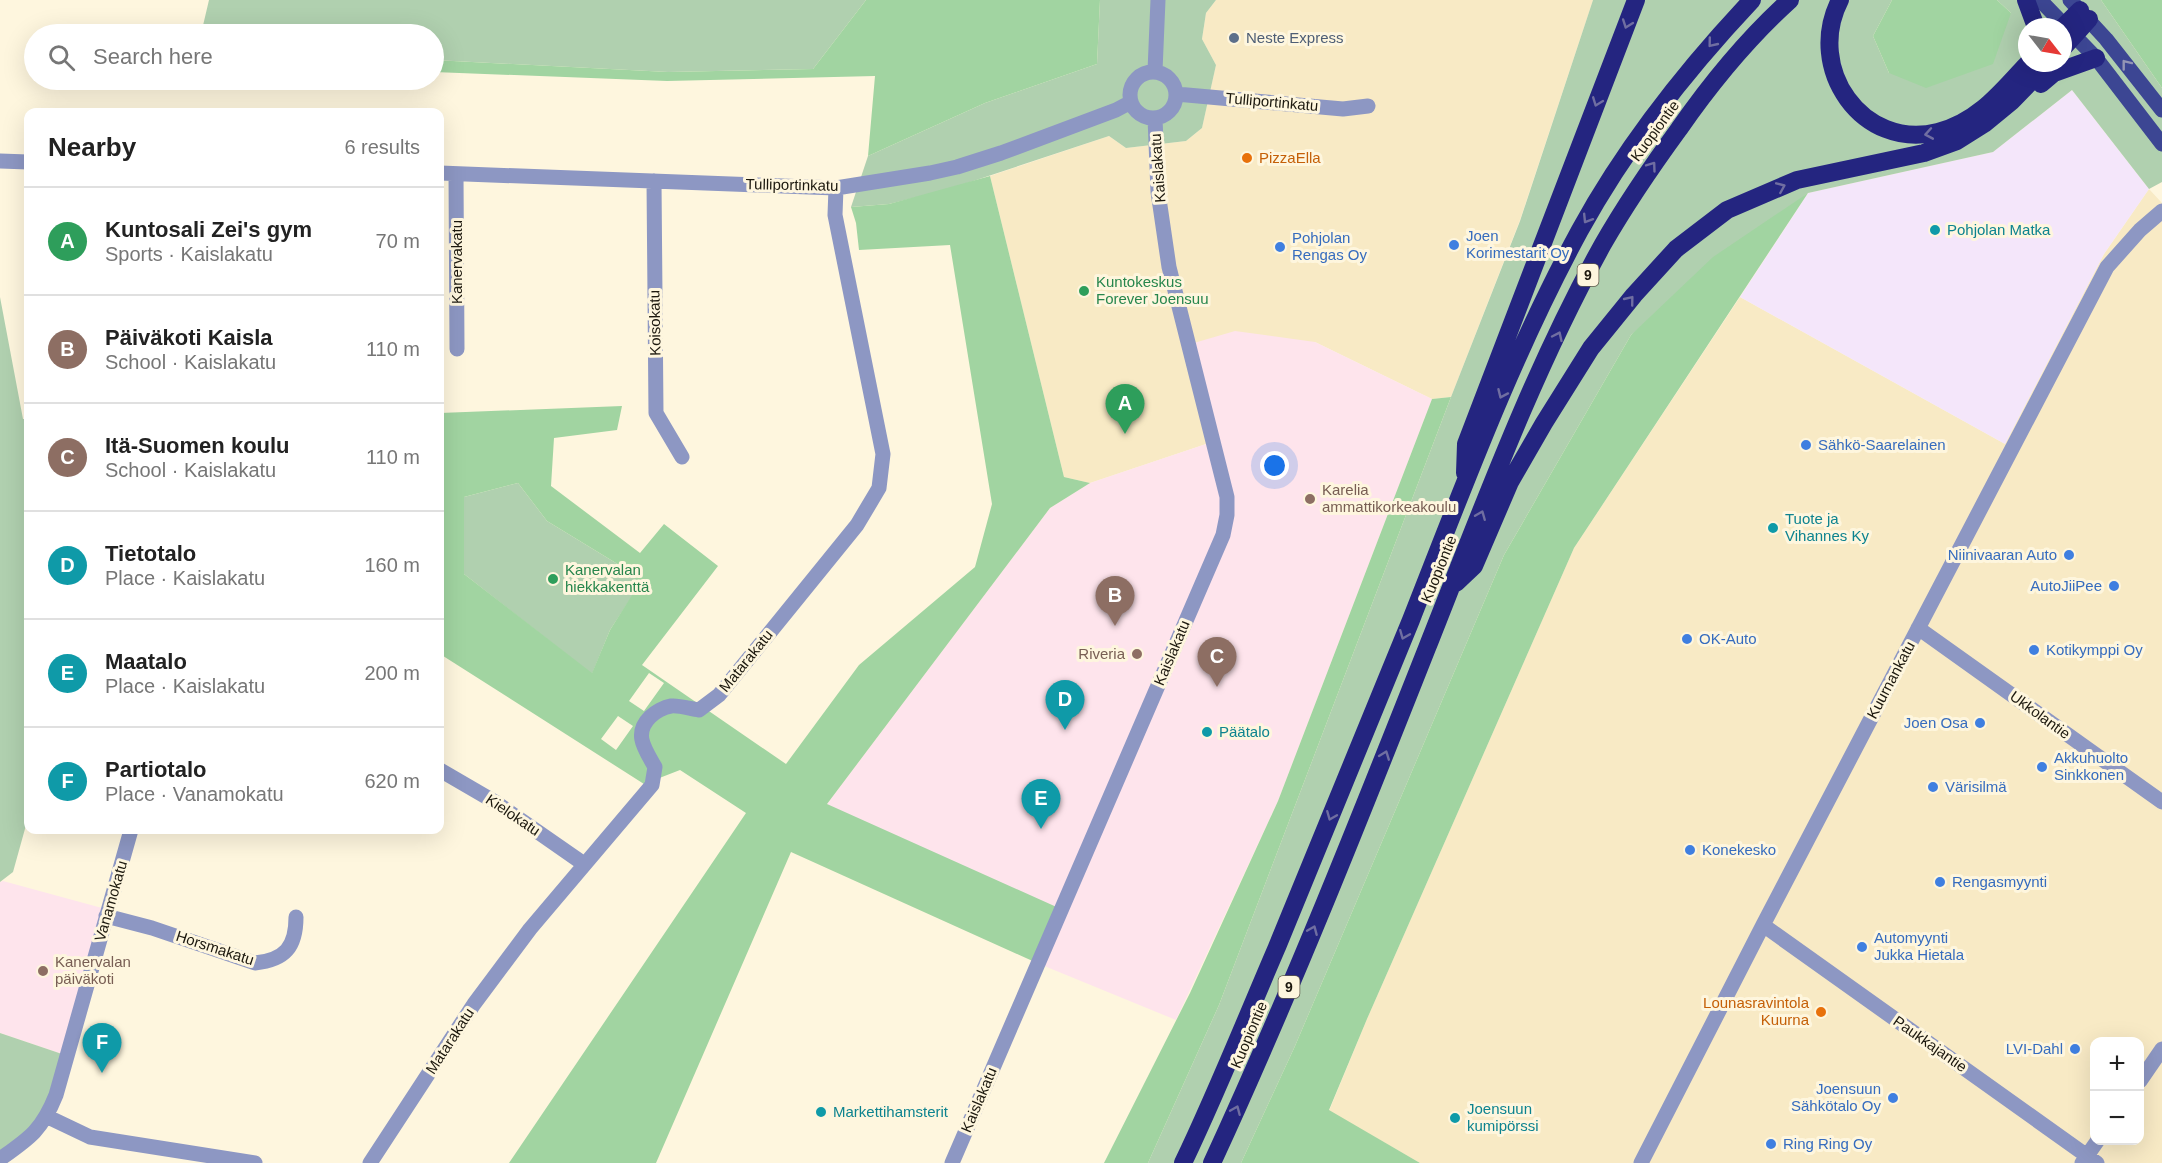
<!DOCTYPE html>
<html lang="en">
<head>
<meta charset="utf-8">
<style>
  :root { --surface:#fff; --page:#f2f2f2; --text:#222; --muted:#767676; --line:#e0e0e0; --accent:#0b8043 }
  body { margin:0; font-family:Arial,sans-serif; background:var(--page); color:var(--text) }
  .controls { position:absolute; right:18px; bottom:18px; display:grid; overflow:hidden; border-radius:12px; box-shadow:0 6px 24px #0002 }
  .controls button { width:54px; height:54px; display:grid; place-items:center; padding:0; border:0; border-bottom:2px solid var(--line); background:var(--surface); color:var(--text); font:30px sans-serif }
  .compass { position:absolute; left:2018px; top:18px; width:54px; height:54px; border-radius:50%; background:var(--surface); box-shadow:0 6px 24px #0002; rotate:121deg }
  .you { position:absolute; left:1275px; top:466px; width:21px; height:21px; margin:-15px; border:4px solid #fff; border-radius:50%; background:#1a73e8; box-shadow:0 0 0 9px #1a73e833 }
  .badge { display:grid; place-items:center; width:39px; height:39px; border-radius:50%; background:var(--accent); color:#fff; font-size:20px; font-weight:700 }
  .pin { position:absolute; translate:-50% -50px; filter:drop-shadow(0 2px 3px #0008) }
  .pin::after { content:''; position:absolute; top:32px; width:21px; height:18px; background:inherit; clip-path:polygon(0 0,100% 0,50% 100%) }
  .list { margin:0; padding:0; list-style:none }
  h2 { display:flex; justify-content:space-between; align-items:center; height:78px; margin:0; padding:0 24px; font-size:26px }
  h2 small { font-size:20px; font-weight:400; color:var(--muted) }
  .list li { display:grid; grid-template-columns:39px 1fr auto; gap:18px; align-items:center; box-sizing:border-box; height:108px; padding:0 24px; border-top:2px solid var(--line) }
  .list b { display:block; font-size:22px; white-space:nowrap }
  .list p { margin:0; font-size:20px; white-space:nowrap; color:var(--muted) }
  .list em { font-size:20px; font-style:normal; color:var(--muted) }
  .icon { flex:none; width:33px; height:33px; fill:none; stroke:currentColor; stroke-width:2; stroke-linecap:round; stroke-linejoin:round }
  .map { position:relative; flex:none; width:2162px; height:1163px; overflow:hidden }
  .search { position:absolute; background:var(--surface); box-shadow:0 6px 24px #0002; left:24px; top:24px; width:420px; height:66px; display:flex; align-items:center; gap:15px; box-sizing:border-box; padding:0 21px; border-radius:33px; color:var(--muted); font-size:22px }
  .panel { position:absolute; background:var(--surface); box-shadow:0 6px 24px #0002; left:24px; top:108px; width:420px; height:726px; border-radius:12px }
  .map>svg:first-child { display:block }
  .built { fill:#f8eac5; fill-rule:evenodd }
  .industrial { fill:#f4e6fa }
  .education { fill:#fee4ec }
  .green { fill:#b0d0af; fill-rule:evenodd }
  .forest { fill:#a1d4a1; fill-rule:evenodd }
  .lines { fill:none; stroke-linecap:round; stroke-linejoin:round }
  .minor { stroke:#8d97c3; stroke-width:15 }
  .major { stroke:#3c4693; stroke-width:15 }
  .highway { stroke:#242580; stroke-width:18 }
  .oneway { stroke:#706ea1 }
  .oneway2 { stroke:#9395b5 }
  .service-dot { fill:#5c6f8a; stroke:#fef6de; stroke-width:2 }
  .food-dot { fill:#e8710a; stroke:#fef6de; stroke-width:2 }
  .culture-dot { fill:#0f9aa8; stroke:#fef6de; stroke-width:2 }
  .shop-dot { fill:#3f7fe0; stroke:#fef6de; stroke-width:2 }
  .leisure-dot { fill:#2e9e5b; stroke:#fef6de; stroke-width:2 }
  .education-dot { fill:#8d6e63; stroke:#fef6de; stroke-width:2 }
  .labels { text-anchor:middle; stroke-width:6; stroke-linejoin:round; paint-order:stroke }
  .shield { fill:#fef6de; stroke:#605b4c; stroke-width:1.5 }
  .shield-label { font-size:14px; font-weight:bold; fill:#1c180e }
  .service-label { font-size:15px; fill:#4e5e75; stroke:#fef6de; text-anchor:start }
  .street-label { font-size:15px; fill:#1c180e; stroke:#fef6de }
  .food-label { font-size:15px; fill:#c56008; stroke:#fef6de; text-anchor:start }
  .culture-label { font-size:15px; fill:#0d838f; stroke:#fef6de; text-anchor:start }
  .shop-label { font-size:15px; fill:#366cbe; stroke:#fef6de; text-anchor:start }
  .leisure-label { font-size:15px; fill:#27864d; stroke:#fef6de; text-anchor:start }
  .education-label { font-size:15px; fill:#785e54; stroke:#fef6de; text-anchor:start }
</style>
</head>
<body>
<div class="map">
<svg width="2162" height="1163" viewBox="0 0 2162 1163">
  <rect width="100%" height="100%" fill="#fef6de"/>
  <path class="built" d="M1216,0h377l-73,220 -69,177 -19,2 -117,-57 -103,100 -122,41 -26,-6 -74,-301 119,-40 17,12 60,-7 16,-13 14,-63 -14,-26 4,-26z
    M2149,189l13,14v960h-742l-91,-52 38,-92 207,-471 166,-251 265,147 99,-190zM2094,1042h46v98h-46z"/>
  <path class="industrial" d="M2072,90l77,99 -45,65 -99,190 -265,-147 68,-104 185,-41z"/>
  <path class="education" d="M1235,331l80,11 117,57 -154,402 -102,219 -139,-57 -210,-159 223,-296 40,-25 122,-41 -25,-97z
    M3,881l99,27 -40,146 -62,-21v-151z"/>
  <path class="green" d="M209,0h657l-53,69 -145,3 -234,-12v-26h-233z
    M1100,0h116l-10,13 -4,26 14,26 -14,63 -16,13 -60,7 -17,-12 -160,53 -60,15 -38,3 17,-51 117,-53 112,-39z
    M1593,0h299l-19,36 16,37 122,-60 -14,-13h104l61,88v94l-13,7 -77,-99 -79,62 -185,41 -177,142 -127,220 -209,491 -54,117h-93l71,-158 232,-608 69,-176zM2027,27h36v36h-36z
    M0,297l23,122h5v399l-15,54 -13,10z
    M518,483l29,38 82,50 11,13 -30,46 -18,44 -128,-100v-77z
    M0,1033l62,21 -14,52 -21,25 -27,20z"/>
  <path class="forest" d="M866,0h234l-3,64 -112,39 -117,53 7,-80 -208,5 -233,-9v-12l234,12 145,-3z
    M1892,0h105l14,13 -18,51 -67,24 -37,-15 -16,-37z
    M2101,0h61v88z
    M990,176l74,301 26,6 -40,25 -223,296 234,105 -24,54 -246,-111 -135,311h-147l237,-350 -66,-43 -36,14 -204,-130v-241l182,-7 -5,24 -63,8 -3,48 89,67 24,-29 54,42 -76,99 144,99 73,-99 116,-98 17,-63 -42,-259 -91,5 -3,-27 -5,-16 38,-3zM518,483l29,38 82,50 10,13 -29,46 -18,43 -128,-99v-77zM649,673l15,10 -20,28 -15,-10zM618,716l15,10 -17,24 -15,-11z
    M1808,193l-234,355 -207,471 -38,91 91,53h-179l54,-117 209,-491 127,-220 82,-78z
    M1451,397l-232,608 -71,158h-44l86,-170 88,-192 154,-402z"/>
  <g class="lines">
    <path class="minor" d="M1155,71l3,-71
      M1130 95a23 23 0 1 1 46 0a23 23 0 1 1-46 0Z
      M1176,94l167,15 25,-3
      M0,161l28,1
      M440,173l396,15 94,-15 27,-6 44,-14 115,-43 15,-8
      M456,174l1,175
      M654,181l2,232 26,44
      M1918,628l244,174
      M440,770l55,32 89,62
      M106,916l46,12 103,35c30,-3 41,-16 41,-46
      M1763,925l334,238
      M2140,1081l22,-32
      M48,1117l42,20 165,26
      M0,1159c30,-21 42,-29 56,-64l75,-265
      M370,1163l104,-159 56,-75 122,-144 3,-18c-10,-18 -22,-33 -5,-50 5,-5 14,-10 21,-11 8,-1 20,3 28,4l20,-15 138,-170 22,-37 4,-34 -48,-239 1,-27
      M952,1163l271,-628 4,-20v-18l-58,-230 -11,-75 -3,-74
      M1641,1163l122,-238 344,-658 33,-37 22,-19
      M2082,1163l16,-23"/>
    <path class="major" d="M2040,0l56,58 66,86
      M2070,0l36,39 56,71"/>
    <path class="highway" d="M1840,0c-35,68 22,151 98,132 40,-10 64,-41 90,-69
      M2026,0l10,27
      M2063,27l17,-17
      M2063,48l26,-29
      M2041,84l13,-11 42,-15
      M1465,473l1,-29 170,-444
      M1456,583l18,-17 36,-84 34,-59 47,-75 43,-53 42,-46 51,-39 70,-30 127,-27 33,-12 27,-17 28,-23 37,-38
      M1183,1163c34,-71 63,-144 94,-216 45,-109 90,-218 134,-327 52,-132 101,-265 169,-390 46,-84 107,-161 172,-230
      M1212,1163c78,-169 147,-343 215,-515 54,-136 105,-276 176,-404 23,-40 49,-78 76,-115 32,-46 69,-91 111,-129"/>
  </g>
  <defs><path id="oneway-chevron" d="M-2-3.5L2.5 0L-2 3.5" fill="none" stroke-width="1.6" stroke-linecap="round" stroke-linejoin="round" transform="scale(1.5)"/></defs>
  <g class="oneway">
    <use href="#oneway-chevron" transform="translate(1627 24) rotate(110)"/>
    <use href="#oneway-chevron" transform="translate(1712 43) rotate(129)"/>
    <use href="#oneway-chevron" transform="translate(1597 102) rotate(111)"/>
    <use href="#oneway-chevron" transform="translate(1929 134) rotate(170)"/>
    <use href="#oneway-chevron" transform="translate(1652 166) rotate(-54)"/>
    <use href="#oneway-chevron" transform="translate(1781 187) rotate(-23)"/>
    <use href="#oneway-chevron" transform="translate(1587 219) rotate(122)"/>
    <use href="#oneway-chevron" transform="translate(1630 300) rotate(-51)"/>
    <use href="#oneway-chevron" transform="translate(1558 336) rotate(-65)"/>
    <use href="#oneway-chevron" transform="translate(1502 394) rotate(114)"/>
    <use href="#oneway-chevron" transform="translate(1481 515) rotate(-68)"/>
    <use href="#oneway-chevron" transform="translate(1404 635) rotate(112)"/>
    <use href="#oneway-chevron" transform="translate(1385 755) rotate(-69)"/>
    <use href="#oneway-chevron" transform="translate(1331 816) rotate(112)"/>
    <use href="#oneway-chevron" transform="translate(1313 930) rotate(-67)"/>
    <use href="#oneway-chevron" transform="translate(1236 1110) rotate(-67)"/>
  </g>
  <use class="oneway2" href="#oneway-chevron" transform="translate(2126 64) rotate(-128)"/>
  <circle class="service-dot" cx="1234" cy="38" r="6"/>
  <g class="food-dot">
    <circle cx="1247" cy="158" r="6"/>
    <circle cx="1821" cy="1012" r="6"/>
  </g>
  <g class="culture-dot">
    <circle cx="1935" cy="230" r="6"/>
    <circle cx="1773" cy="528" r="6"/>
    <circle cx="1207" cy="732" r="6"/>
    <circle cx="821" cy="1112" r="6"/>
    <circle cx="1455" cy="1118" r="6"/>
  </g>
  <g class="shop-dot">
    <circle cx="1454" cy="245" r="6"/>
    <circle cx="1280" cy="247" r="6"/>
    <circle cx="1806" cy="445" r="6"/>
    <circle cx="2069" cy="555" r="6"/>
    <circle cx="2114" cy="586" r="6"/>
    <circle cx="1687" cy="639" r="6"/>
    <circle cx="2034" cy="650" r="6"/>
    <circle cx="1980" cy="723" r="6"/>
    <circle cx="2042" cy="767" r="6"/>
    <circle cx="1933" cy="787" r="6"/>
    <circle cx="1690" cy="850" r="6"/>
    <circle cx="1940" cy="882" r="6"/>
    <circle cx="1862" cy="947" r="6"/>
    <circle cx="2075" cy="1049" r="6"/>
    <circle cx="1893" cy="1098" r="6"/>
    <circle cx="1771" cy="1144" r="6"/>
  </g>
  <g class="leisure-dot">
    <circle cx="1084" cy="291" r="6"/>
    <circle cx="553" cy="579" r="6"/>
  </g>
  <g class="education-dot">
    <circle cx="1310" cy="499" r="6"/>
    <circle cx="1137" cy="654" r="6"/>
    <circle cx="43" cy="971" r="6"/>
  </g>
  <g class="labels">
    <g class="shield">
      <rect x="1577.5" y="264" width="21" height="22" rx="4.5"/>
      <rect x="1278.5" y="976" width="21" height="22" rx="4.5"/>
    </g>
    <g class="shield-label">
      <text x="1588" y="280">9</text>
      <text x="1289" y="992">9</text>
    </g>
    <g class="service-label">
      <text x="1246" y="43">Neste Express</text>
    </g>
    <g class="street-label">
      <text transform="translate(1272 102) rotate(5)" y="5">Tulliportinkatu</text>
      <text transform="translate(1655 131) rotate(-54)" y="5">Kuopiontie</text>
      <text transform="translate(1158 168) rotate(-94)" y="5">Kaislakatu</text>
      <text transform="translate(792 185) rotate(1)" y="5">Tulliportinkatu</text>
      <text transform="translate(457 262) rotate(-90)" y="5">Kanervakatu</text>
      <text transform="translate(655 323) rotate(-91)" y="5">Koisokatu</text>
      <text transform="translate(1439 569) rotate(-68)" y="5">Kuopiontie</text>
      <text transform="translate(1172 653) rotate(-67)" y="5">Kaislakatu</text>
      <text transform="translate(746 661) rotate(-51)" y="5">Matarakatu</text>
      <text transform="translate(1891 680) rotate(-62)" y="5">Kuurnankatu</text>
      <text transform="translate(2040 715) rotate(36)" y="5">Ukkolantie</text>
      <text transform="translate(513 815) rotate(34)" y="5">Kielokatu</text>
      <text transform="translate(111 901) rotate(-74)" y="5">Vanamokatu</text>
      <text transform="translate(215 948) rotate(18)" y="5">Horsmakatu</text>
      <text transform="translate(1249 1035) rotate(-67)" y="5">Kuopiontie</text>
      <text transform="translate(450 1041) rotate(-57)" y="5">Matarakatu</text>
      <text transform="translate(1930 1044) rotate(35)" y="5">Paukkajantie</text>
      <text transform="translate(979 1100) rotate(-67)" y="5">Kaislakatu</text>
    </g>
    <g class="food-label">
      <text x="1259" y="163">PizzaElla</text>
      <text x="1809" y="1008" text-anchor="end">Lounasravintola<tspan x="1809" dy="17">Kuurna</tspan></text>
    </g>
    <g class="culture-label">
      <text x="1947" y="235">Pohjolan Matka</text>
      <text x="1785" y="524">Tuote ja<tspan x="1785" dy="17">Vihannes Ky</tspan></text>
      <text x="1219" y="737">Päätalo</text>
      <text x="1467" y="1114">Joensuun<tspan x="1467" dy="17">kumipörssi</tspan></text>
      <text x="833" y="1117">Markettihamsterit</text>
    </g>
    <g class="shop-label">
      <text x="1466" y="241">Joen<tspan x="1466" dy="17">Korimestarit Oy</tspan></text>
      <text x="1292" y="243">Pohjolan<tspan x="1292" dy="17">Rengas Oy</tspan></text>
      <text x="1818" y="450">Sähkö-Saarelainen</text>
      <text x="2057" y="560" text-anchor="end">Niinivaaran Auto</text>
      <text x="2102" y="591" text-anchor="end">AutoJiiPee</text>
      <text x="1699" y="644">OK-Auto</text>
      <text x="2046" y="655">Kotikymppi Oy</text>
      <text x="1968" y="728" text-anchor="end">Joen Osa</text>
      <text x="2054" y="763">Akkuhuolto<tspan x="2054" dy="17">Sinkkonen</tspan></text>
      <text x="1945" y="792">Värisilmä</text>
      <text x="1702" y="855">Konekesko</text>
      <text x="1952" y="887">Rengasmyynti</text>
      <text x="1874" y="943">Automyynti<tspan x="1874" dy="17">Jukka Hietala</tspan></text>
      <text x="2063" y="1054" text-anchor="end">LVI-Dahl</text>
      <text x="1881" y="1094" text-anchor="end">Joensuun<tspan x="1881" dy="17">Sähkötalo Oy</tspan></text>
      <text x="1783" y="1149">Ring Ring Oy</text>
    </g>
    <g class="leisure-label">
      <text x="1096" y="287">Kuntokeskus<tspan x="1096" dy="17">Forever Joensuu</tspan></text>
      <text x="565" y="575">Kanervalan<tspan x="565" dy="17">hiekkakenttä</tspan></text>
    </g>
    <g class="education-label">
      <text x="1322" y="495">Karelia<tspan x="1322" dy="17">ammattikorkeakoulu</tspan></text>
      <text x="1125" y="659" text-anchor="end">Riveria</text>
      <text x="55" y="967">Kanervalan<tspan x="55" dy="17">päiväkoti</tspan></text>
    </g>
  </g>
</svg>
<div class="controls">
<button>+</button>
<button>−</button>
</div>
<svg class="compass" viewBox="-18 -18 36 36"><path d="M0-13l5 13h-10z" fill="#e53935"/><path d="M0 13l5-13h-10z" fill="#767676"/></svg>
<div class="you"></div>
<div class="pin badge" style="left:1125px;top:434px;background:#2e9e5b">A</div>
<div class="pin badge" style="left:1115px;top:626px;background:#8d6e63">B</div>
<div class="pin badge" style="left:1217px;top:687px;background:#8d6e63">C</div>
<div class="pin badge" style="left:1065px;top:730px;background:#0f9aa8">D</div>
<div class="pin badge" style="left:1041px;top:829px;background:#0f9aa8">E</div>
<div class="pin badge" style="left:102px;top:1073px;background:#0f9aa8">F</div>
<div class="search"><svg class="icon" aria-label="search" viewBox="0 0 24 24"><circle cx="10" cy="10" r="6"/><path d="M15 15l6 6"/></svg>Search here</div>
<section class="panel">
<h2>Nearby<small>6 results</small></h2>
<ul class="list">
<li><span class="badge" style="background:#2e9e5b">A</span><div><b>Kuntosali Zei's gym</b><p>Sports · Kaislakatu</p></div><em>70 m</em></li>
<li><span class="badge" style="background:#8d6e63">B</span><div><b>Päiväkoti Kaisla</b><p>School · Kaislakatu</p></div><em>110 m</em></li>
<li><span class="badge" style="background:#8d6e63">C</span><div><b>Itä-Suomen koulu</b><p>School · Kaislakatu</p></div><em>110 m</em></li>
<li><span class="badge" style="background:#0f9aa8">D</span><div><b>Tietotalo</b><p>Place · Kaislakatu</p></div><em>160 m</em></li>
<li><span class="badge" style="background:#0f9aa8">E</span><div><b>Maatalo</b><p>Place · Kaislakatu</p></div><em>200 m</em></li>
<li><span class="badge" style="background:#0f9aa8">F</span><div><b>Partiotalo</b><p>Place · Vanamokatu</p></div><em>620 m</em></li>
</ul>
</section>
</div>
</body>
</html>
